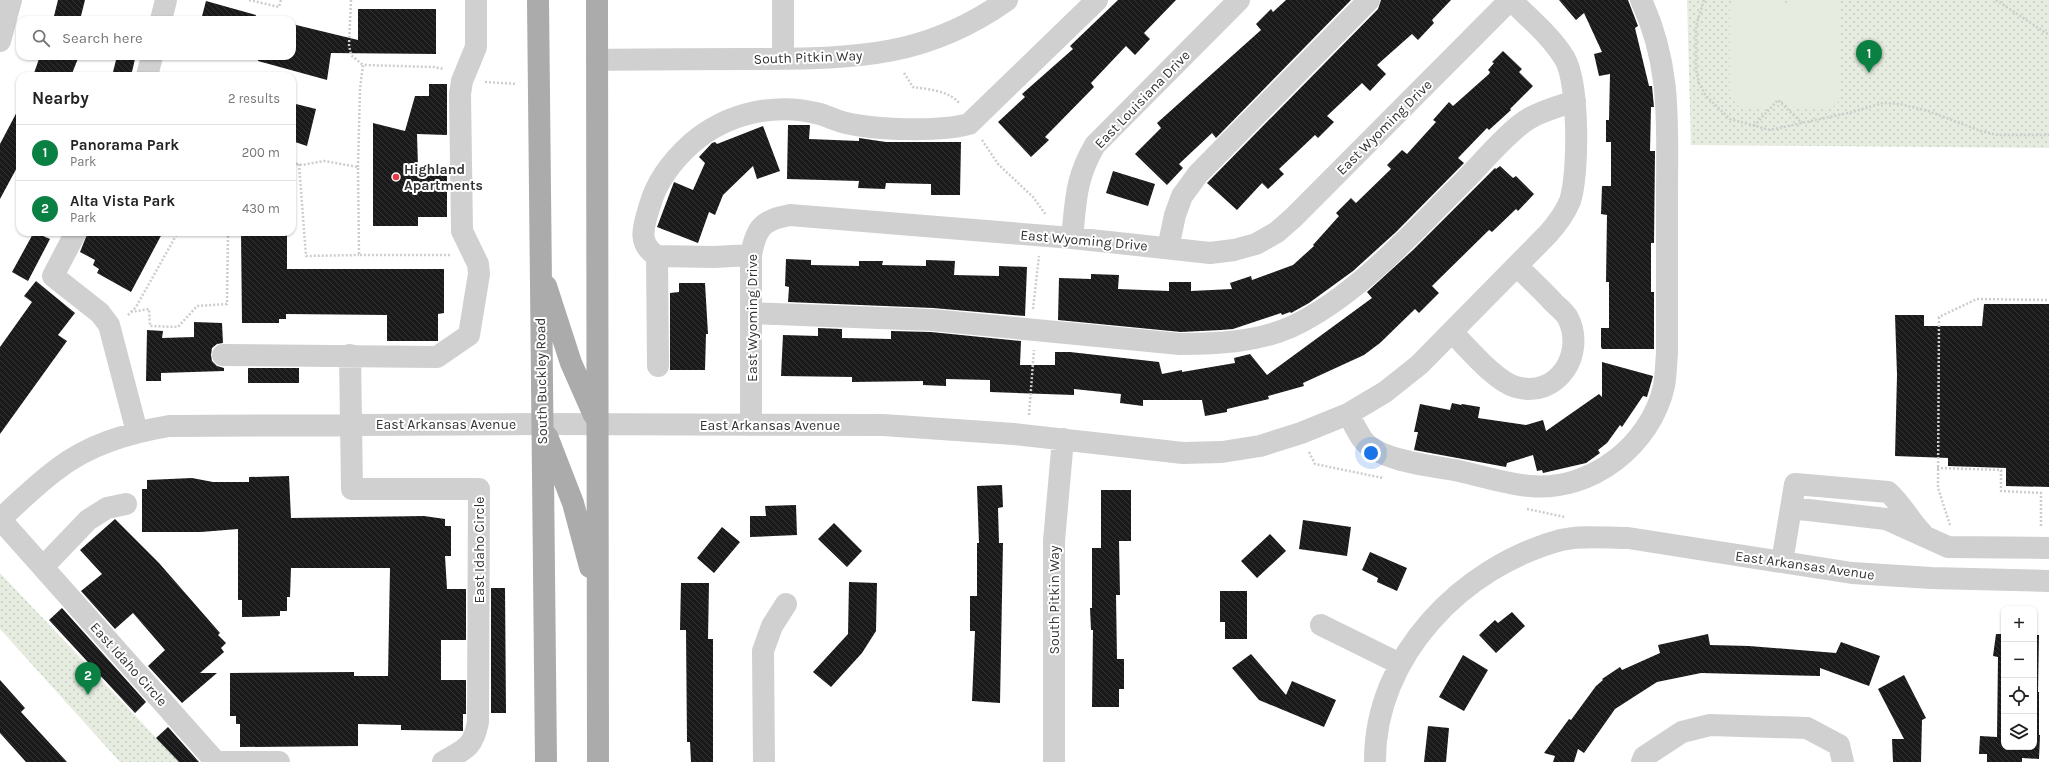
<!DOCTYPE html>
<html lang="en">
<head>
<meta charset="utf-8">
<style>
  :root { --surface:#fff; --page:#f6f6f6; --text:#222; --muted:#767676; --line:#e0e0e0; --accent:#0b8043 }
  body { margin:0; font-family:Karla,sans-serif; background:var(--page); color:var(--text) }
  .controls { position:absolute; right:12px; bottom:12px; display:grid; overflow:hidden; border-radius:8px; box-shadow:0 1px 3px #0004 }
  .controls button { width:36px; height:36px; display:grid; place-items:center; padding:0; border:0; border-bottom:1px solid var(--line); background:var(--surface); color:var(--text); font:20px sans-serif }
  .you { position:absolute; left:1371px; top:453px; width:14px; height:14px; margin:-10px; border:3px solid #fff; border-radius:50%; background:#1a73e8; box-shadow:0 0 0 6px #1a73e833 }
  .badge { display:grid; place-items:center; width:26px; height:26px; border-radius:50%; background:var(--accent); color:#fff; font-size:13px; font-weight:700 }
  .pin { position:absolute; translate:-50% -33px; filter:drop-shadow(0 1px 2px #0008) }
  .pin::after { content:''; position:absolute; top:21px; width:14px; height:12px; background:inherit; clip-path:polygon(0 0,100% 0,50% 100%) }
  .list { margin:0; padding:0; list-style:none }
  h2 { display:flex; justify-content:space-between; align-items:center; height:52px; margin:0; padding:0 16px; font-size:17px }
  h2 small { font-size:13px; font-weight:400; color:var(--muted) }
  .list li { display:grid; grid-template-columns:26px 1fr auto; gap:12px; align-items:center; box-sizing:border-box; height:56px; padding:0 16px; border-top:1px solid var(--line) }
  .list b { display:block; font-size:15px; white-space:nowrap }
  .list p { margin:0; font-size:13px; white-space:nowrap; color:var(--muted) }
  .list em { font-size:13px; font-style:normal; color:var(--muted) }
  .icon { flex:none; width:22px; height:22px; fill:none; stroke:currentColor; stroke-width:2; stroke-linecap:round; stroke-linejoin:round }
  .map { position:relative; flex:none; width:2049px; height:762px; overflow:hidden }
  .search { position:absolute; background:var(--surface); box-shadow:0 1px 3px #0004; left:16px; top:16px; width:280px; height:44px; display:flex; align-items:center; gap:10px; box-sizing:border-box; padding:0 14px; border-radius:12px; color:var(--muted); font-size:15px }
  .panel { position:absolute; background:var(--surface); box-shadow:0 1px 3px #0004; left:16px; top:72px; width:280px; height:164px; border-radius:12px }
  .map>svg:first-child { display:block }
  .park { fill:url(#park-dots) }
  .pitch { fill:#e6ecdf }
  .building { fill:url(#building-back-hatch) }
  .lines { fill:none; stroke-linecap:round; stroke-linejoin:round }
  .path { stroke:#cdcdcd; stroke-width:2.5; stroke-dasharray:2 2; stroke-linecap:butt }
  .minor { stroke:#d0d0d0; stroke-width:22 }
  .major { stroke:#ababab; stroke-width:22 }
  .poi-dot { fill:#e63946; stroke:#fff; stroke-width:1.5 }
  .labels { text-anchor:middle; stroke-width:4; stroke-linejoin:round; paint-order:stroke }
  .street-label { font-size:14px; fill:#333; stroke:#fff }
  .poi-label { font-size:14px; font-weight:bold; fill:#333; stroke:#fff; text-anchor:start }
</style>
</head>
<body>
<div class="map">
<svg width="2049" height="762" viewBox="0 0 2049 762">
  <defs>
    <pattern id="park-dots" width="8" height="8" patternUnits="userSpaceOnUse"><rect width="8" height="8" fill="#e6ecdf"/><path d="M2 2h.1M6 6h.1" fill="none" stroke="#c6cbc0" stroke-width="1.8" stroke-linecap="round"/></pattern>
    <pattern id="building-back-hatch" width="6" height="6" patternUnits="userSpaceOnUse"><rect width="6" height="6" fill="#1a1a1a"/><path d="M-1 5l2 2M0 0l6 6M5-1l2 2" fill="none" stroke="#333"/></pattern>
  </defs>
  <rect width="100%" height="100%" fill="#fff"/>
  <path class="park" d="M1687,0h362v148l-358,-3z
    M0,573l179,189h-59l-120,-133z"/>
  <path class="pitch" d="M1734,0h45l5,6 7,-6h44l6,5 -1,95 -9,9 -36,-1 -11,-10 -10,10 -35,-1 -9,-10v-92z"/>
  <path class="building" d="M58,0h27l-5,20h-27z
    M1118,0h58l-32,33 6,6 -15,16 -9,-9 -35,37 3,4 -49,50 4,3 -18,17 -33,-35 27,-25 -3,-3 51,-45 -3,-3z
    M1286,0h65l-135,138 -4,-5 -33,31 4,4 -16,17 -32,-31 26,-26 -4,-5 104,-93 -5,-6 15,-15 2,3z
    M1381,0h70l-19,20 2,3 -16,17 -6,-6 -35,31 9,9 -16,17 -8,-8 -35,33 7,6 -16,16 -3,-3 -36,34 5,5 -16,15 -6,-6 -25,27 -30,-27 171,-174z
    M1559,0h69l10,26 -3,2 14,58h3l2,21h-3l-1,44h5l-1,92h-3v49h3v57h-52l-1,-2v-19h8v-46h-3l1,-67 -6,-1 1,-28h9v-44h-5v-22h3l1,-46 -11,2 -5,-22 8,-2 -18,-39 -8,7z
    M206,1l50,14 -1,5h-54z
    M358,9h78v45l-105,-1 -4,27 -69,-19v-5h34v-32l66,16z
    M1503,51l19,18 -3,3 14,14 -23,23 1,1 -22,20 -2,-2 -29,30 6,5 -68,69 -43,39 -44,32 -18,10 -1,-1 -8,3 -1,-2 -48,16 -12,1 -40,2 -123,-12 1,-42 32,1v-5l28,1 -1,14 51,2v-9h22v9l41,-2 -2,-6 21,-7 1,4 41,-15 21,-19 -1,-1 26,-29 -3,-3 15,-15 5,5 35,-34 -4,-4 15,-15 5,4 29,-32 -3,-2 16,-18 4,4 36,-32 1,-2 -2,-2 6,-7 -2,-1z
    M40,56h39l-8,20h-38z
    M117,56l18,3 -4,17h-19z
    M429,84h18v51l-30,-1 1,33 29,-1v51h-29v9h-45v-103l32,8 10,-35h14z
    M292,103l24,6 -9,37 -15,-5z
    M20,106v56l-20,37v-55z
    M788,125h22l-1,14 50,2v-3l27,4h75l-1,53h-29v-11l-45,-1 -1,6 -27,-1 1,-7 -72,-2z
    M763,126l17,45 -23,8 -4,-13 -30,29 -8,20 -6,-3 -11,31 -41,-16 17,-45 19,8 12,-27 -6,-6 13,-14 3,-1 2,2z
    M1500,166l13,12 3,-2 18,18 -16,17 -2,-2 -24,23 -3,-2 -57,56 7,7 -20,20 -4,-4 -35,34 -16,12 -61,28 1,3 -36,10 1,3 -42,10v3l-22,4 -3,-16h-59v6l-23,-3 1,-9 -47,-5v6l-84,-3v-12l-44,-1v7l-23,-1v-4l-71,1v-5l-71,-1 2,-41 35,1v-8l24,1v9l49,1v-8l40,1 90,9 -1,24h35v-13h15l89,10 3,12 20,-4v2l53,-9 -1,-5 16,-4 17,21 105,-77 -5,-6 46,-42 82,-82 1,1z
    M1113,171l42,13 -7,22 -42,-13z
    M34,232l16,7 -22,42 -16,-9z
    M88,232h75l-32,60 -34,-19 2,-4 -6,-4 2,-5 -15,-8z
    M241,232h46v37h157v44l-6,1v27h-51v-26l-101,-1v5h-7v4h-37z
    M786,259l25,1v5l48,1v-5h24l-1,4 44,1v-6l29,1 -1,14 45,1v-10l28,1 -2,49 -92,-8 -145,-6 1,-15 -4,-1z
    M36,281l39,32 -17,22 9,6 -67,93v-87l32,-45 -8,-6z
    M679,283h26l3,51h-2l-1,36h-35v-77l9,-1z
    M1984,304h65v183l-43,-1v-18l-58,-2v-8l-53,-2 2,-81 -2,-60h29v11h58z
    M194,322l28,1 1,20 -6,1 -5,4 -1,7 1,6 5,5 7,2v3l-63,2v8h-15l1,-51 16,1 -1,7 32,-1z
    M1602,362l51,14 -1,4 -5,17 -4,-1 -21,31 -2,-2 -13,18 -9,7 2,3 -14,10 -43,10 -1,-3 -5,1 -4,-16 -26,8 -1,4 -92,-17 4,-18h-4l6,-28 30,6 2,-7 9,2 1,-1 18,3 -2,11 48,7 17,-5 3,11 53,-37 3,3z
    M248,368h51v15h-51z
    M289,476l2,42 133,-2 21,3v7h6v30h-6l2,33h19v51h-25v40h25v34h-3v17l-62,-1v-5l-43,-1v22l-118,1v-23h-4v-8h-6v-43l124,-1v4h34l2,-108h-99l-1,29h-3v14h-7v5l-38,1v-17h-4v-71l-37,3h-59v-43h5v-9l45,-2 21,4h36v-5z
    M1002,485l1,22 -5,1 1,35h4l-3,160 -28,-2 3,-70h-5v-35h7v-53h2l-2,-57z
    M1101,490h30v51h-12l1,54h-4l1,64h7v30h-5v18h-27l1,-77h-2l-1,-22h2v-60h9z
    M796,505l1,30 -47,2v-21h16l-1,-10z
    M115,519l44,44 61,70 -2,2 8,8 -5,5 3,4 -24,21h17l-35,30 -34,-37 17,-16 -32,-37 -18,16 -34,-38 21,-17 -22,-24z
    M1303,520l48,7 -4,29 -48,-7z
    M834,523l28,28 -15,16 -29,-28z
    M722,527l18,15 -26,31 -17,-15z
    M1270,534l16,17 -29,27 -16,-17z
    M1370,552l37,16 -10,23 -20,-9 1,-4 -16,-8z
    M849,582l28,1 -1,48 -14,22 -31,34 -18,-15 35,-38z
    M681,583h28l-1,56h5v123h-22l-1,-20h-3l-1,-112h-6z
    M491,588h14l1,125h-15z
    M1220,591h27v48h-22v-17h-5z
    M62,608l84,94 -11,11 -86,-93z
    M1512,612l13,14 -29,27 -17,-18 16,-15 3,3z
    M1708,634l2,11 39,1 87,7 5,-11 39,14 -11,30 -49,-18v8l-119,-3 -44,9 -42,27 -31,44 -6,-4 -4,13h-21l2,-6 -11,-3 25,-34 2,1 25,-34 7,-6 -1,-1 18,-12 2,3 38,-17 -2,-8z
    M1996,634h8v113h30v-112h5l-1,57h1v43h1l-1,24 -17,-1v4h-35v-8h-8l1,-18 17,1 1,-80 -5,-1z
    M1251,654l35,41 6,-14 44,19 -12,27 -65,-27 -27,-32z
    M1463,655l25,15 -24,41 -25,-14z
    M1904,675l22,43 -4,2 -1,42h-28l-1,-23h12l-26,-50z
    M0,680l25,28 -4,4 46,50h-41l-26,-29z
    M1428,726l21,2 -3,34h-22z
    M168,727l31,35h-20l-23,-24z"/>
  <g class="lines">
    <path class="path" d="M249,0l30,7 2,-7
      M351,0l-2,45 2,10 12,10
      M1704,0l-8,26v43l3,14 7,13 24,23 40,11 82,-18 31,-9 17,1 28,7 53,20 16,4h52
      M1996,0l53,35
      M904,73l9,14c15,2 37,4 47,17
      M485,82l32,2
      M1754,126l24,-26 24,23
      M982,140l16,24 35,33 13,18
      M292,163l10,2 22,-4 34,6 1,88h91
      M299,164l7,92 53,-1
      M358,167l2,-78 3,-24 71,2 10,2
      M1033,309l6,-53
      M131,312l5,-5 42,-75
      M128,315l3,-3 18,-3 1,17 28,1 19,-21 30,-2 1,-72
      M1029,415l5,-65
      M1309,452l6,12 68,14
      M1937,468l64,2v21l40,2v34
      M1527,509l38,8
      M1950,525l-12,-37 1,-171 38,-18 72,1"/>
    <path class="minor" d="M783,0v58
      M161,20l5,-20
      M0,41l11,-41
      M597,60c52,-1 103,-1 155,-1 98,-1 171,1 255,-59
      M147,76l5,-20
      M76,232l-23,44 47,37 9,12 28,107
      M1072,238c4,-37 3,-59 23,-93l144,-145
      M1168,248l7,-33 7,-19 16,-22 171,-174
      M657,256c-21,-13 -13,-31 -7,-51 7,-25 23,-45 42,-62 35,-30 83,-41 128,-29 9,3 17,7 26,9 29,7 94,9 123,1l128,-124
      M752,313l180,7 248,24c37,0 77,-2 111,-17 65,-30 123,-96 173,-146 17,-17 46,-52 66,-63 14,-8 30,-12 45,-17
      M1452,332c15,15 44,50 64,55 41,12 70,-33 52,-69 -3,-6 -10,-11 -14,-15 -12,-13 -25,-25 -37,-37
      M223,355l214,2 32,-22 10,-61 -1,-10 -16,-33 -2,-137 2,-13 14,-34v-47
      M350,355l2,134h127l-1,233c-5,26 -13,27 -35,40
      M658,366l-1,-110 57,1 37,-2
      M1348,414c5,8 9,18 15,26 16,21 71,26 96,31 23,5 47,13 71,15 61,6 121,-41 134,-100 2,-11 2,-22 3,-33 0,-53 0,-105 0,-157 0,-72 5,-129 -26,-196
      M751,425v-170c5,-27 11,-35 39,-40l282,23 138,15 24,-3 22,-6 21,-12 16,-14 217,-218
      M1791,508l4,-24 93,8c14,12 21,28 34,41
      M0,519c18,-16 36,-34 56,-49 33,-26 73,-37 113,-44l373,-2 341,1 131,9 169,19 39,-1 38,-6 41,-13 47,-19 37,-22 34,-27 129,-131c9,-10 17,-21 22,-33 9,-27 9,-117 -5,-142 -14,-23 -35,-40 -54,-59
      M0,519l216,243h63
      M1782,562l9,-54 95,11 62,28 101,1
      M43,567l45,-47 19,-12 19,-4
      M1321,625l79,39
      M764,762l-1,-111 9,-25 14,-22
      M1054,762v-221l9,-102
      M1375,762c-1,-106 88,-196 186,-222 21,-5 45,-2 67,-2l224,35 79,5 118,3
      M1642,762l2,-5 38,-25 28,-7 97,3 32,17 4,17"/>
    <path class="major" d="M538,0l8,762
      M597,0l1,762
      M546,286l25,77 23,52
      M547,436l26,67 17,64"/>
  </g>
  <circle class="poi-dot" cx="396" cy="177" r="4"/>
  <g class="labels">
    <g class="street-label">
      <text transform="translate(808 57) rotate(-2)" y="5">South Pitkin Way</text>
      <text transform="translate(1142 99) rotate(-46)" y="5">East Louisiana Drive</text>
      <text transform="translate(1384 127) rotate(-45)" y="5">East Wyoming Drive</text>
      <text transform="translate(1084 240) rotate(5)" y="5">East Wyoming Drive</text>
      <text transform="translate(752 318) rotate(-90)" y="5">East Wyoming Drive</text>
      <text transform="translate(541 381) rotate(-91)" y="5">South Buckley Road</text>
      <text x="446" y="429">East Arkansas Avenue</text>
      <text x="770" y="430">East Arkansas Avenue</text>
      <text transform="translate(479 550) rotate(-90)" y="5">East Idaho Circle</text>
      <text transform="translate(1805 565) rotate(8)" y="5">East Arkansas Avenue</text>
      <text transform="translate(1054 600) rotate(-90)" y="5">South Pitkin Way</text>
      <text transform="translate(129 664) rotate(48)" y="5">East Idaho Circle</text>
    </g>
    <g class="poi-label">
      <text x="404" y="174">Highland<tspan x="404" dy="16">Apartments</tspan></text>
    </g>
  </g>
</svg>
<div class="controls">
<button>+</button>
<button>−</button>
<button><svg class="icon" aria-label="locate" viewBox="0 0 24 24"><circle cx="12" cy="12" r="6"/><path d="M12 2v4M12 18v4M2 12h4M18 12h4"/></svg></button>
<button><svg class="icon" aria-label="layers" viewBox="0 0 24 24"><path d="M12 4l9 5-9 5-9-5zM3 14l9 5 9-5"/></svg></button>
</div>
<div class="you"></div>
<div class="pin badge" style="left:1869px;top:73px">1</div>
<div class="pin badge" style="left:88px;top:695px">2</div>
<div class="search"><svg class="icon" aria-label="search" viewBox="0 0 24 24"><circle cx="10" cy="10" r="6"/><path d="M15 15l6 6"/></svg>Search here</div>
<section class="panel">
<h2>Nearby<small>2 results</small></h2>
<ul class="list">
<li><span class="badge">1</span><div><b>Panorama Park</b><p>Park</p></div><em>200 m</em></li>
<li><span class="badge">2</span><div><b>Alta Vista Park</b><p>Park</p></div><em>430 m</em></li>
</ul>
</section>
</div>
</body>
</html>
